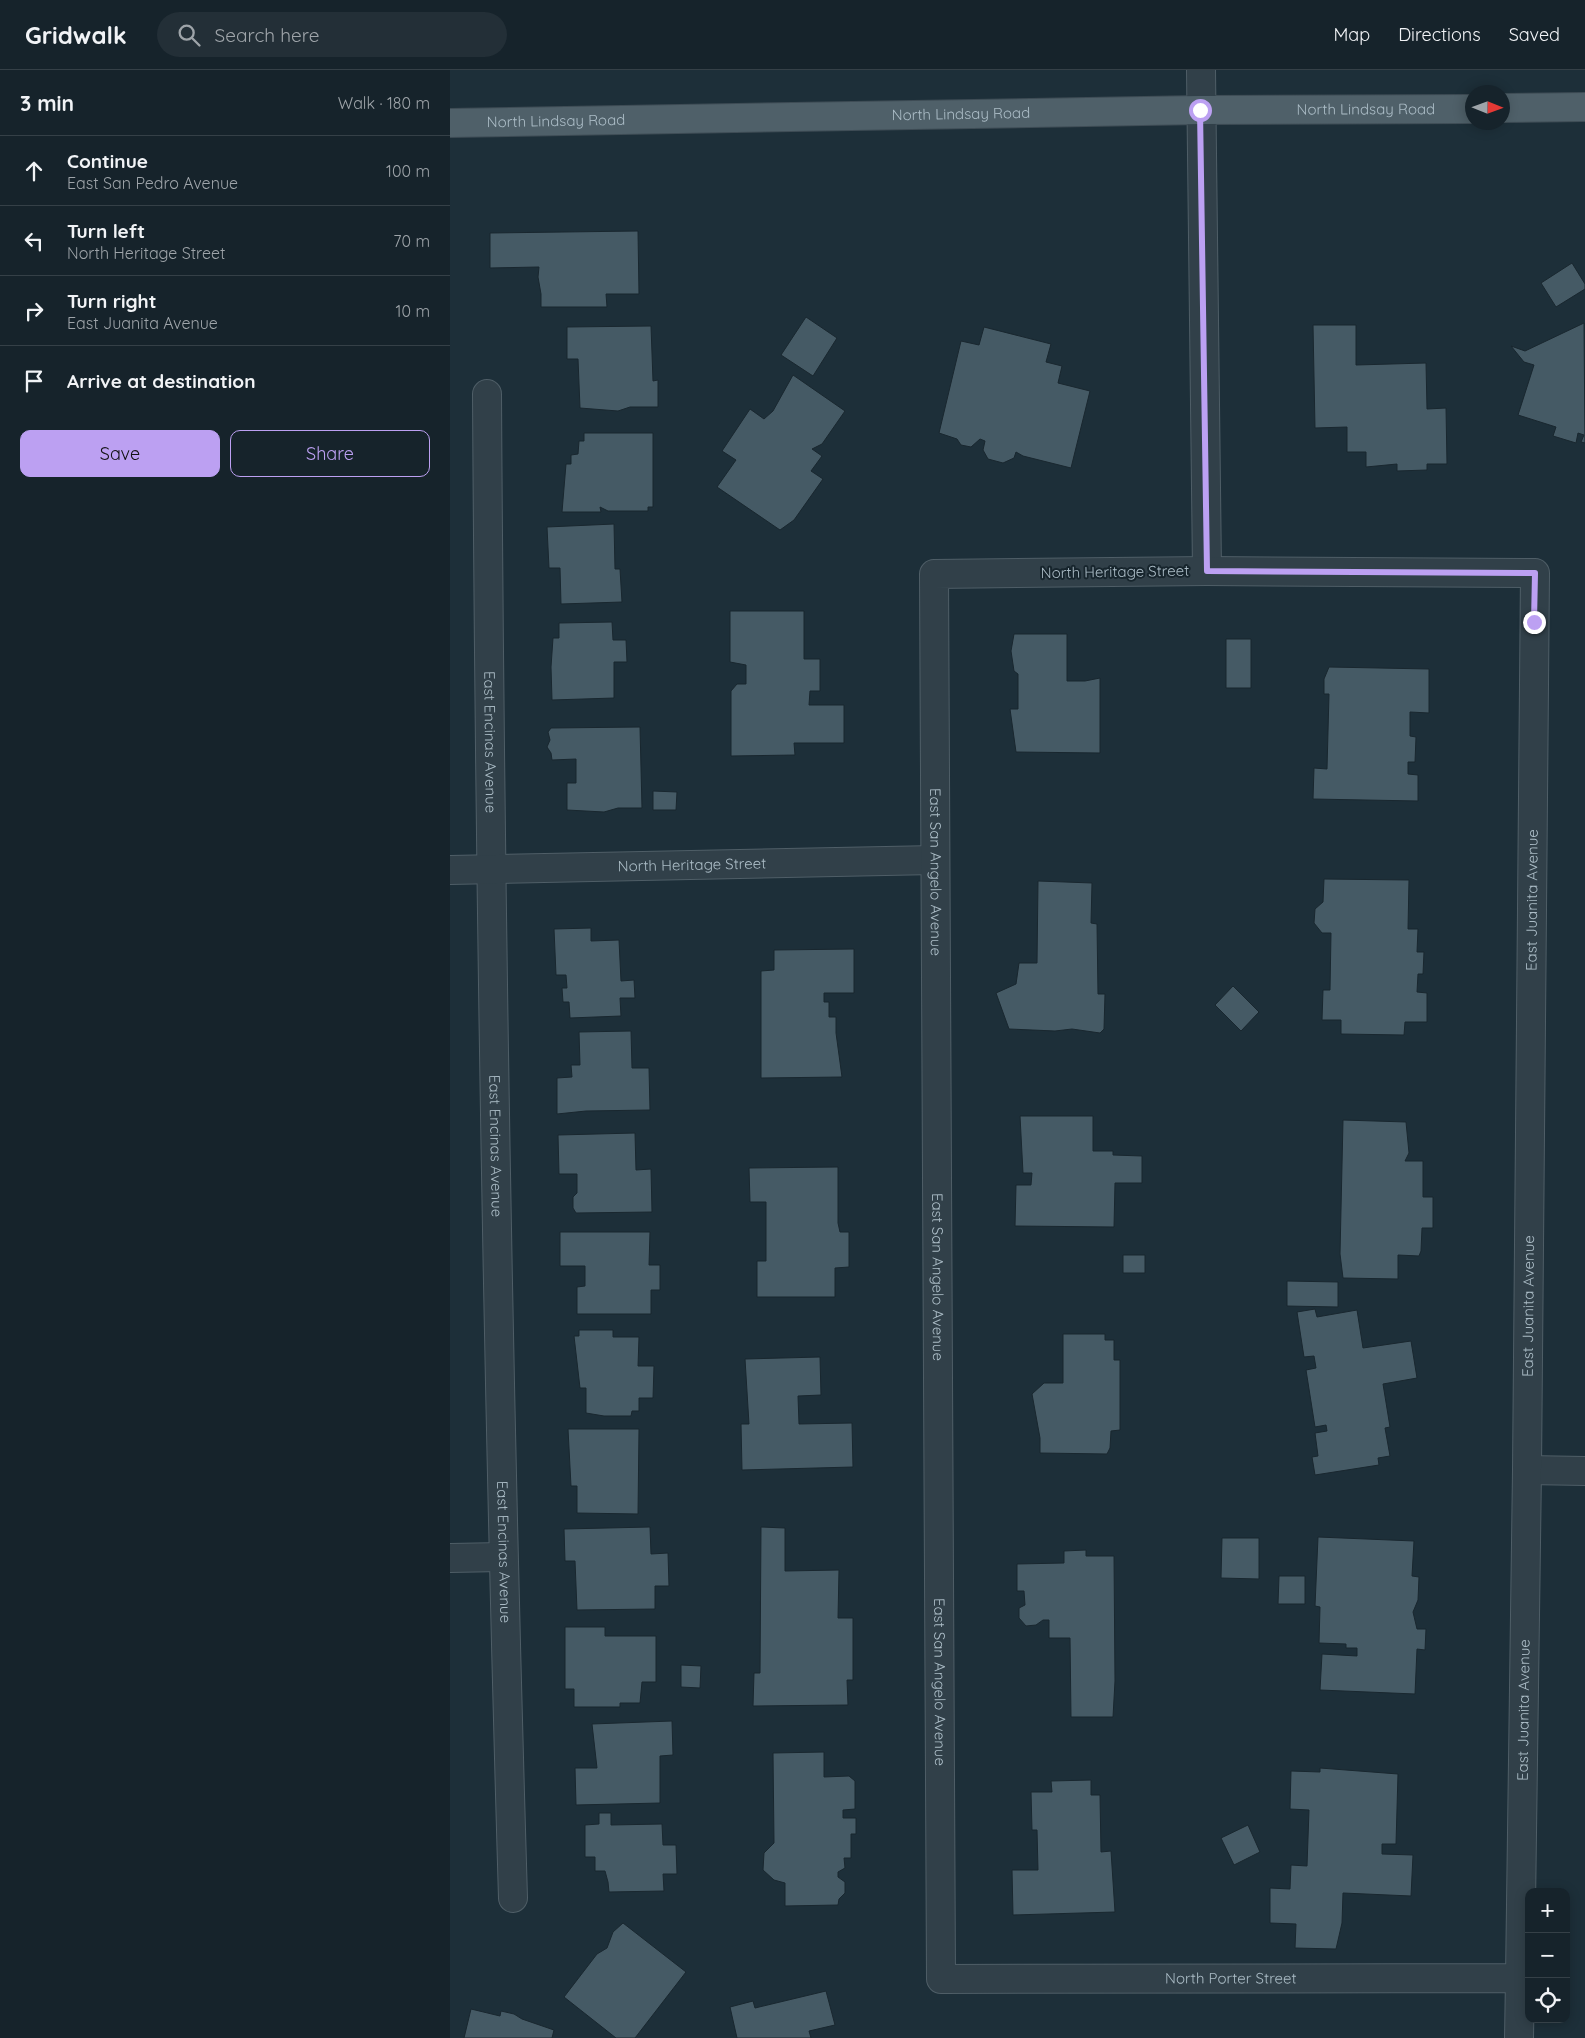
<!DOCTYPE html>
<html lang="en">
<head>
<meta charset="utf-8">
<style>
  :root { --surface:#16232b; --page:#232f37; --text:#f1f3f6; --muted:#9ea4a9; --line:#354047; --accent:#bca0f2 }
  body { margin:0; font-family:Quicksand,sans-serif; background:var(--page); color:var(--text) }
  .controls { position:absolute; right:15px; bottom:15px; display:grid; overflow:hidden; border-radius:10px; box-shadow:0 2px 12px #0003 }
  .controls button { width:45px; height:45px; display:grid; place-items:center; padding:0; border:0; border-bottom:1px solid var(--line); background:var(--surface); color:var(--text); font:25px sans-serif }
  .compass { position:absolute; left:1015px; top:15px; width:45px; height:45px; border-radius:50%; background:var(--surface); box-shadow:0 2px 12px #0003; rotate:91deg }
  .stop { position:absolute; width:15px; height:15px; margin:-11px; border:4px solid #bca0f2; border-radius:50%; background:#fff }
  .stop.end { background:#bca0f2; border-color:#fff; box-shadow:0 1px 5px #0008 }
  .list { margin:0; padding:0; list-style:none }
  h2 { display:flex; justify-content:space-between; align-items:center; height:65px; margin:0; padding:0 20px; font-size:21px }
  h2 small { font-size:16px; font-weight:400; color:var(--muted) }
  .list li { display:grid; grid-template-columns:32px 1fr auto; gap:15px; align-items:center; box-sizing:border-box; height:70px; padding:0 20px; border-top:1px solid var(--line) }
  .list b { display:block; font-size:19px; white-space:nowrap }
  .list p { margin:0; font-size:16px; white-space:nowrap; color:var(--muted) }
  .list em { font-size:16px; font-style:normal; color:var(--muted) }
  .actions { display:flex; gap:10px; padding:15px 20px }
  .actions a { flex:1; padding:11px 0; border:1px solid var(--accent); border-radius:10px; text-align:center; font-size:18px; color:var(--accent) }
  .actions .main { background:var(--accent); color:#111 }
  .icon { flex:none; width:28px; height:28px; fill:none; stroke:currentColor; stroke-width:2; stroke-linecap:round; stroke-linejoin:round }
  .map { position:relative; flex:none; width:1135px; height:1968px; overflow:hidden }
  header { display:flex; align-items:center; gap:30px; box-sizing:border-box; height:70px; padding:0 25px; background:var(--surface); border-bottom:1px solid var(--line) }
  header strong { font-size:24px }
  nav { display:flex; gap:28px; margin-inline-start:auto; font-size:18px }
  .search { width:350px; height:45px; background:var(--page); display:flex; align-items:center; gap:12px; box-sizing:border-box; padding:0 18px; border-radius:28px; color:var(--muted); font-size:19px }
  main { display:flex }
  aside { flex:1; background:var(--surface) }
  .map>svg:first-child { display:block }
  .building { fill:#455a65; stroke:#19272f }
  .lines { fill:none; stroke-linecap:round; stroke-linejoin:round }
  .minor-casing { stroke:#4f5e67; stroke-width:30 }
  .major-casing { stroke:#3e4c55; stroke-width:30 }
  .minor { stroke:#314049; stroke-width:28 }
  .major { stroke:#4f6069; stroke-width:28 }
  .route { stroke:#bca0f2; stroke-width:6 }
  .labels { text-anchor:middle; stroke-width:4; stroke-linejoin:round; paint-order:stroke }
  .street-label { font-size:15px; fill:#abbcc6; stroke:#17252d }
</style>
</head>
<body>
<header>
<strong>Gridwalk</strong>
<div class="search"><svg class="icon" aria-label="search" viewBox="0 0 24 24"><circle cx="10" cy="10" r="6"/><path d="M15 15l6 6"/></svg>Search here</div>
<nav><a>Map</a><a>Directions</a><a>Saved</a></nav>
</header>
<main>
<aside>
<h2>3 min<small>Walk · 180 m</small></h2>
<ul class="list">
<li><svg class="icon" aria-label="ahead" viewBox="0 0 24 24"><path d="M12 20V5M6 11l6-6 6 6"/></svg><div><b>Continue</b><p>East San Pedro Avenue</p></div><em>100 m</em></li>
<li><svg class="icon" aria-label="left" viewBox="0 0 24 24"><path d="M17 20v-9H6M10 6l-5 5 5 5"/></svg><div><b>Turn left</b><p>North Heritage Street</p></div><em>70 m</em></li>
<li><svg class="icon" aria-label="right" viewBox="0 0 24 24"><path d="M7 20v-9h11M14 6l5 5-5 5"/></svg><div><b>Turn right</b><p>East Juanita Avenue</p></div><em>10 m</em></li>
<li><svg class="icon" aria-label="arrive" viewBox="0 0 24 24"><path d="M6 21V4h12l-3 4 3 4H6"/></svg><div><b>Arrive at destination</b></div></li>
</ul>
<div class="actions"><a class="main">Save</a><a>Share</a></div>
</aside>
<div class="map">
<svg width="1135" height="1968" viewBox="0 0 1135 1968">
  <rect width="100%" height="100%" fill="#1d2f39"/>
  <path class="building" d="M188,161l1,63h-33l1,13h-66v-13l-3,-17 1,-10 -49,1v-35z
    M1122,193l13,21v5l-29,18 -15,-24z
    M356,247l31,21 -24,38 -32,-21z
    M1134,253l1,120 -4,-1 3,-7 -6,-2 -2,10 -23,-7 3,-9 -38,-12 16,-50 -10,-3 -13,-16 14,5z
    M863,255h43v40l70,-2 1,46 19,-1 1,56h-20v6l-30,1v-7l-31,3v-15h-19v-25l-32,1z
    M201,256l2,55 5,-1v27h-28l-12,4 -38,-3 -2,-49h-11v-32z
    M534,257l67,17 -5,18 16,4 -4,17 32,8 -19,77 -48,-12 -7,-4 -2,6 -11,5 -15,-4 -5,-9 2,-9 -5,-2 -9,8 -10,-2 -4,-6 -18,-6 22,-92 18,4z
    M343,305l52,36 -23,33 -10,5 10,7 -11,15 12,8 -29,41 -14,10 -63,-43 19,-27 -14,-9 28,-42 14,10 9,-8z
    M134,363h69v74h-5v4h-40l-8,-4 1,5h-39l4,-48h5v-9l7,-1 1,-13h5z
    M164,454l1,45h5l2,33 -61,2 -1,-36h-11l-2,-41z
    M280,541h74v48h16v32h-10l-1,14h35v38h-50l1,12 -64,1v-65l6,-7h9v-19l-16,-3z
    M162,552l1,18h13l1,22h-13v36l-62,2 -1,-33 2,-29h6v-15z
    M564,564h53v47h18l15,-3v75l-84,-1 -6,-43h8v-35l-4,-3 -3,-20z
    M776,569h25v49h-25z
    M879,597l100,2v44l-19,-1v24l6,1 -1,25h-7v12l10,1v26l-105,-2 1,-31 13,1 2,-75h-5v-15z
    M190,657l2,81h-24l-14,4 -37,-2v-27h9v-24l-24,1 -1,-7 -4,-6 3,-7 -2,-8 3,-4z
    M203,721l24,1 -1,18h-23z
    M874,809l85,1 -1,49h10l-1,23h7l-1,22h-5l-1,18 10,1v29h-22l-1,13 -63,-1v-14h-19l1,-30h7l1,-57h-9l-8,-10 1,-14 8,-7z
    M588,811l54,2 -1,40 6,1 1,70h7l-1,35 -4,4 -28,-4 -17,2 -46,-2 -13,-36 20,-9 3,-21h18z
    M141,858v13l28,-1 2,41 13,-1 1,18h-15l1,18 -51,2 -1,-16h-6l-1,-14h5l-1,-13h-10l-2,-46z
    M404,879v44h-30v9h5v15h7v16l6,44 -81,1v-107l13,-1v-20z
    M783,916l26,26 -18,19 -26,-26z
    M181,961l1,37h17l1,42 -64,1 -29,3v-36l15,-1 -1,-12h9l-1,-33z
    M570,1046h73v35h20v4l29,1v27h-27l-1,44 -99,-1 1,-41h15l1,-12h-9z
    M893,1050l63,2 3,31 -4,8h18v36h10v31h-11l-1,23 -2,5 -21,-1v24l-55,-1 -3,-24z
    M185,1063l1,37 15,-1 1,43 -76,1 -3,-5v-11l4,-4v-19h-18l-1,-39z
    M388,1097v56l2,9h9v35l-14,1v29h-78v-36h9v-59h-16l-1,-34z
    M110,1162h90l-1,33h11v25h-9v24h-74v-27l8,-1v-20h-25z
    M673,1185h22v18h-22z
    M837,1211l51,1v25l-51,-1z
    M865,1239l2,8 40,-7 6,38 48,-7 6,37 -34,6 7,43 -5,1 5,28 -12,2 1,7 -64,10 -3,-18 6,-1 -3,-23 12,-2 -1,-6 -11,2 -9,-57 10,-2 -2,-12 -10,1 -7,-45z
    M129,1260h34v7h26l-1,29h16l-1,32h-14v13h-7l-1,5h-27l-18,-3v-25h-6l-6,-52h5z
    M613,1264h42v6h9v20h6v70l-9,1 -1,17 -3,6 -67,-1v-15l-8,-44 12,-11h19z
    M370,1287l1,38 -23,1 1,28 53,-1 1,44 -111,3 -1,-46h8l-4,-65z
    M118,1359h71l-1,85 -61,-1v-27h-6z
    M200,1457l1,27 17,-1 1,33h-14v23l-78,1 -2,-49h-10l-1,-32z
    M311,1457l24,1v43l54,-1 -1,48h15v62h-6l1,25 -95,1 1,-33h6z
    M868,1467l96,4 -2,35 7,1 -1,23 -5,12 4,17h9l-1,21 -8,-1 -2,45 -95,-4 2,-36 35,2v-8h-11v-4l-27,-1 1,-36 -5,-1z
    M772,1468h37v41l-38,-1z
    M636,1480v6h28l1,125 -2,36h-42l-1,-79h-21v-18h-6l-7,5 -10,1 -7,-8v-10l6,-3 -1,-14h-7v-27l47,-1v-12z
    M829,1506h26v28h-27z
    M115,1557h40v9h51v46h-14l-2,21h-20v4h-46v-18h-9z
    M231,1595l20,1 -1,22 -19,-1z
    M222,1651l1,34 -13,1v47l-84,2 -1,-37h22l-5,-44z
    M374,1682v25l25,-1 6,5v28l-12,1v8h13v16h-5v24h-7l1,10 -7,4v5l7,5v11l-6,6 -1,6 -53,1v-23l-11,-3 -11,-10 1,-17 10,-10 -1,-90z
    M870,1698l78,6 -2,70h-14v10l31,1 -2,41 -68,-3 -1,30 -6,26 -41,-1 1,-24 -26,-1v-35l20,1 1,-24 16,1 2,-56 -19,-1 1,-38 29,1z
    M641,1710v15h9l1,57 10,-1 4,61 -102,3 -1,-45h26l-1,-40h-5l-1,-38h21l-1,-11z
    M149,1743h12v12l51,-1 1,21h13l1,29h-14l1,17 -55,1 -1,-10 -3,-11h-10v-14h-10v-32l14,-1z
    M798,1755l12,27 -26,13 -13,-27z
    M173,1853l63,49 -51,66h-19l-52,-41 33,-43 10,-6 6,-16z
    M376,1921l9,34 -26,6 2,7h-74l-7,-31 23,-6 2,7z
    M21,1939l29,7 1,-5 13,3 8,5 32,11 -2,8h-88z"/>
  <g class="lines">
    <defs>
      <g id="minor">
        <path d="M751,0l6,501"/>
        <path id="s1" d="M37,324c3,502 11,1003 26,1504"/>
        <path id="s2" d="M0,800l485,-10"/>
        <path d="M1077,1400l58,1"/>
        <path d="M0,1488l52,-1"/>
        <path id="s3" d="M1069,1968l1,-60 7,-508 8,-897 -328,-2 -273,3 7,1405 579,-1"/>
      </g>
      <g id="major">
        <path d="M1052,38l83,-1"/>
        <path id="s4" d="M0,53l750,-13 272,-1"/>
      </g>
    </defs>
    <use href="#minor" class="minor-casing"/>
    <use href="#major" class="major-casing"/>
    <use href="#minor" class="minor"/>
    <use href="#major" class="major"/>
  </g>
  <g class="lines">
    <path class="route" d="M750,40l7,461 328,2 -1,49"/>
  </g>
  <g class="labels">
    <g class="street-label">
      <text dy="5" stroke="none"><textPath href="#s4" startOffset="916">North Lindsay Road</textPath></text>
      <text dy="5" stroke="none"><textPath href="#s4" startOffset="511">North Lindsay Road</textPath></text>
      <text dy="5" stroke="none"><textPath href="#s4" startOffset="106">North Lindsay Road</textPath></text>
      <text transform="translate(665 502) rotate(-1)" y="5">North Heritage Street</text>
      <text dy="5" stroke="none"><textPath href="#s1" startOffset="348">East Encinas Avenue</textPath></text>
      <text dy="5" stroke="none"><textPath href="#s2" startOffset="242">North Heritage Street</textPath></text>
      <text dy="5" stroke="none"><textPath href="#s3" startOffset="2364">East San Angelo Avenue</textPath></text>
      <text dy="5" stroke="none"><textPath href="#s3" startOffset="1138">East Juanita Avenue</textPath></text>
      <text dy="5" stroke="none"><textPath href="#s1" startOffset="752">East Encinas Avenue</textPath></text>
      <text dy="5" stroke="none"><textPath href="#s3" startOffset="2769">East San Angelo Avenue</textPath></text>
      <text dy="5" stroke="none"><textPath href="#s3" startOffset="732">East Juanita Avenue</textPath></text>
      <text dy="5" stroke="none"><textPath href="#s1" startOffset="1158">East Encinas Avenue</textPath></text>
      <text dy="5" stroke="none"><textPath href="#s3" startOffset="3174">East San Angelo Avenue</textPath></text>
      <text dy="5" stroke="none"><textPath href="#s3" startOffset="328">East Juanita Avenue</textPath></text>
      <text dy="5" stroke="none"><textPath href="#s3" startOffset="3761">North Porter Street</textPath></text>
    </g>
  </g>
</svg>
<div class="controls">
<button>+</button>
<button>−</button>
<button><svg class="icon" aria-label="locate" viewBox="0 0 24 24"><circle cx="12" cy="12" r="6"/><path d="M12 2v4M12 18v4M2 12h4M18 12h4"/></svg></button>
</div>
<svg class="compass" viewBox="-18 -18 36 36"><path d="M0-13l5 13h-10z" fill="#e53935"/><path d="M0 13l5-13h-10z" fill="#9ea4a9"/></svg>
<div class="stop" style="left:750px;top:40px"></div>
<div class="stop end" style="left:1084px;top:552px"></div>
</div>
</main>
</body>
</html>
